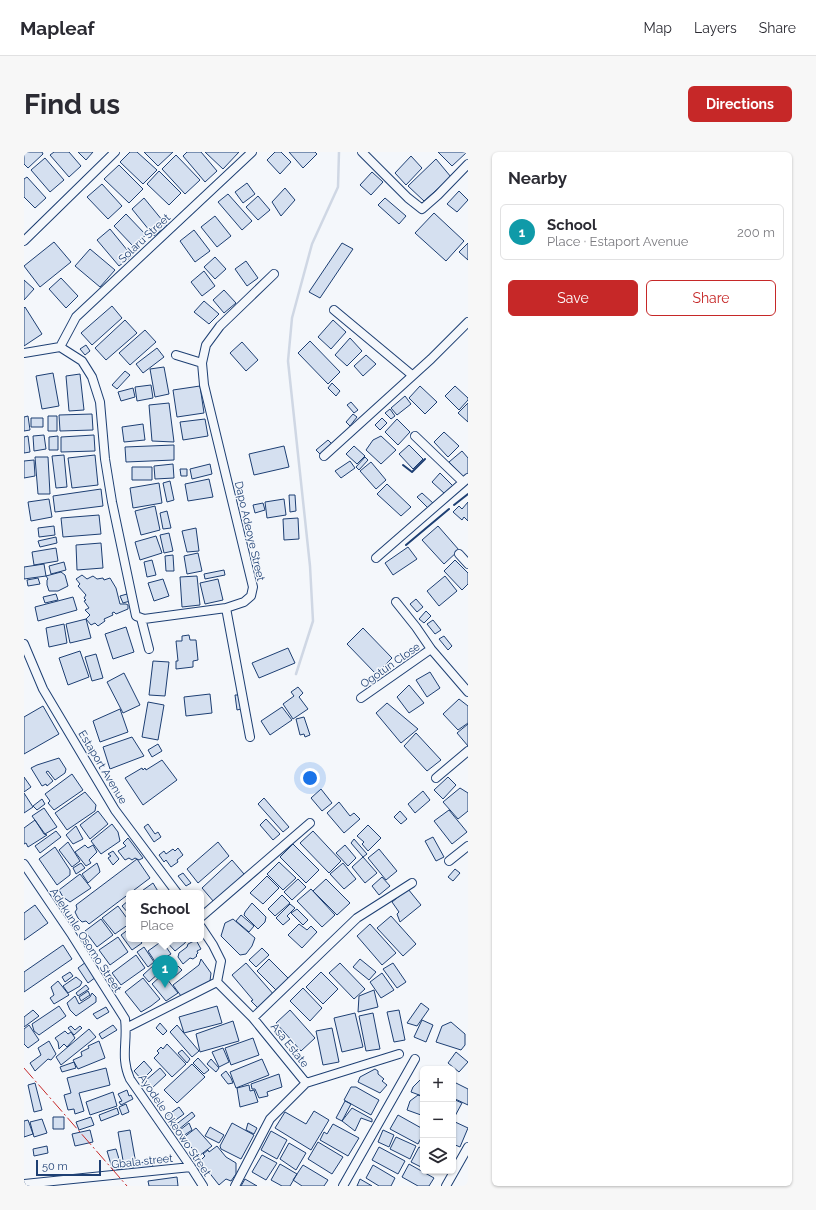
<!DOCTYPE html>
<html lang="en">
<head>
<meta charset="utf-8">
<style>
  :root { --surface:#fff; --page:#f7f7f7; --text:#2b2b33; --muted:#7c7c81; --line:#e1e1e2; --accent:#c62828 }
  body { margin:0; font-family:Raleway,sans-serif; background:var(--page); color:var(--text) }
  .controls { position:absolute; right:12px; bottom:12px; display:grid; overflow:hidden; border-radius:6px; box-shadow:0 1px 3px #0004 }
  .controls button { width:36px; height:36px; display:grid; place-items:center; padding:0; border:0; border-bottom:1px solid var(--line); background:var(--surface); color:var(--text); font:20px sans-serif }
  .scale { position:absolute; left:12px; bottom:10px; width:65px; box-sizing:border-box; padding-left:4px; border:2px solid #1d3f73; border-top:0; font-size:11px; line-height:14px; white-space:nowrap; color:#1d3f73; -webkit-text-stroke:3px #f4f7fb; paint-order:stroke }
  .you { position:absolute; left:286px; top:626px; width:14px; height:14px; margin:-10px; border:3px solid #fff; border-radius:50%; background:#1a73e8; box-shadow:0 0 0 6px #1a73e833 }
  .badge { display:grid; place-items:center; width:26px; height:26px; border-radius:50%; background:var(--accent); color:#fff; font-size:13px; font-weight:700 }
  .pin { position:absolute; translate:-50% -33px; filter:drop-shadow(0 1px 2px #0008) }
  .pin::after { content:''; position:absolute; top:21px; width:14px; height:12px; background:inherit; clip-path:polygon(0 0,100% 0,50% 100%) }
  .popup { position:absolute; left:102px; top:738px; width:78px; height:52px; box-sizing:border-box; display:grid; place-content:center; border-radius:6px; background:var(--surface); filter:drop-shadow(0 1px 3px #0005); font-size:13px; white-space:nowrap; color:var(--muted) }
  .popup b { font-size:15px; color:var(--text) }
  .popup::after { content:''; position:absolute; left:50%; top:100%; margin-left:-8px; border:8px solid transparent; border-top-color:var(--surface) }
  .list { margin:0; padding:0; list-style:none }
  h2 { display:flex; justify-content:space-between; align-items:center; height:52px; margin:0; padding:0 16px; font-size:17px }
  h2 small { font-size:13px; font-weight:400; color:var(--muted) }
  .list li { display:grid; grid-template-columns:26px 1fr auto; gap:12px; align-items:center; box-sizing:border-box; height:56px; margin:0 8px 8px; padding:0 8px; border:1px solid var(--line); border-radius:6px }
  .list b { display:block; font-size:15px; white-space:nowrap }
  .list p { margin:0; font-size:13px; white-space:nowrap; color:var(--muted) }
  .list em { font-size:13px; font-style:normal; color:var(--muted) }
  .actions { display:flex; gap:8px; padding:12px 16px }
  .actions a { flex:1; padding:9px 0; border:1px solid var(--accent); border-radius:6px; text-align:center; font-size:14px; color:var(--accent) }
  .actions .main { background:var(--accent); color:#fff }
  .icon { flex:none; width:22px; height:22px; fill:none; stroke:currentColor; stroke-width:2; stroke-linecap:round; stroke-linejoin:round }
  .map { position:relative; flex:none; width:444px; height:1034px; overflow:hidden; border-radius:6px }
  header { display:flex; align-items:center; gap:24px; box-sizing:border-box; height:56px; padding:0 20px; background:var(--surface); border-bottom:1px solid var(--line) }
  header strong { font-size:19px }
  nav { display:flex; gap:22px; margin-inline-start:auto; font-size:14px }
  .intro { display:flex; align-items:center; justify-content:space-between; box-sizing:border-box; height:96px; padding:0 24px }
  h1 { margin:0; font-size:28px }
  .button { padding:10px 18px; border-radius:6px; background:var(--accent); color:#fff; font-size:14px; font-weight:700 }
  main { display:flex; gap:24px; padding:0 24px }
  aside { flex:1; background:var(--surface); border-radius:6px; box-shadow:0 1px 3px #0004 }
  .map>svg:first-child { display:block }
  .lines { fill:none; stroke-linecap:round; stroke-linejoin:round }
  .stream { stroke:#cfd7e4; stroke-width:2.5 }
  .building { fill:#d5e0f0; stroke:#1d3f73 }
  .street-casing { stroke:#1d3f73; stroke-width:10 }
  .street { stroke:#f4f7fb; stroke-width:8 }
  .wall { stroke:#1d3f73; stroke-width:2 }
  .power { stroke:#c62828; stroke-width:1; stroke-dasharray:14 3 2 3; stroke-linecap:butt }
  .labels { text-anchor:middle; stroke-width:3; stroke-linejoin:round; paint-order:stroke }
  .street-label { font-size:11px; fill:#1d3f73; stroke:#f4f7fb }
</style>
</head>
<body>
<header>
<strong>Mapleaf</strong>
<nav><a>Map</a><a>Layers</a><a>Share</a></nav>
</header>
<div class="intro"><h1>Find us</h1><a class="button">Directions</a></div>
<main>
<div class="map">
<svg width="444" height="1034" viewBox="0 0 444 1034">
  <rect width="100%" height="100%" fill="#f4f7fb"/>
  <g class="lines">
    <path class="stream" d="M272,522l17,-53 -3,-55 -22,-205 4,-43 20,-74 26,-57 1,-35"/>
  </g>
  <path class="building" d="M0,0h18l1,2 -15,14 -4,-4z
    M30,0h15l12,14 -12,11 -19,-22z
    M54,0h15l-7,8z
    M106,0h7l20,18 -14,14 -23,-22z
    M120,0h29l-15,14z
    M163,0h14l16,19 -12,11 -22,-26z
    M181,0h34l-16,17z
    M251,0h6l10,10 -11,12 -13,-14z
    M265,0h26l2,2 -14,14z
    M414,0h29l-15,14z
    M152,3l24,25 -15,14 -23,-25z
    M387,4l11,12 -16,17 -11,-12z
    M21,6l19,22 -14,12 -19,-22z
    M412,7l15,18 -27,24 -16,-15z
    M95,13l24,24 -14,14 -25,-24z
    M135,19l22,22 -12,12 -22,-21z
    M348,20l11,10 -12,13 -11,-10z
    M3,25l19,21 -11,10 -11,-11v-18z
    M223,31l8,11 -12,9 -8,-11z
    M78,32l20,22 -14,13 -21,-22z
    M261,36l10,12 -14,16 -9,-14z
    M435,39l9,9 -11,12 -10,-8z
    M204,42l24,27 -10,9 -24,-28z
    M234,44l12,14 -12,10 -12,-13z
    M120,46l23,28 -13,10 -22,-27z
    M361,46l21,18 -7,8 -21,-19z
    M410,61l30,28 -18,20 -31,-28z
    M102,62l20,21 -13,11 -19,-20z
    M191,64l16,20 -14,11 -16,-20z
    M86,77l22,27 -13,10 -22,-26z
    M170,78l16,21 -15,11 -15,-21z
    M30,90l17,20 -31,25 -16,-21z
    M318,91l11,6 -33,49 -11,-6z
    M444,91v17l-9,-8z
    M66,97l25,21 -15,17 -25,-21z
    M191,105l11,12 -11,10 -11,-12z
    M222,109l12,17 -11,8 -12,-17z
    M180,119l11,15 -13,10 -11,-14z
    M37,126l17,18 -12,12 -17,-19z
    M0,128l10,9 -10,11z
    M200,138l12,13 -12,10 -11,-13z
    M180,149l15,13 -10,10 -15,-12z
    M88,154l10,12 -30,27 -11,-12z
    M1,155l17,27 -18,12v-38z
    M101,168l12,13 -31,27 -11,-12z
    M309,168l13,12 -15,17 -13,-12z
    M121,178l11,12 -26,23 -11,-12z
    M326,186l12,13 -15,15 -12,-11z
    M286,189l30,31 -12,12 -30,-31z
    M218,190l16,18 -12,11 -16,-18z
    M62,193l4,6 -5,4 -5,-6z
    M133,196l7,9 -21,16 -7,-9z
    M342,203l10,9 -13,12 -9,-10z
    M140,215l5,27 -14,3 -5,-28z
    M101,219l5,4 -13,14 -5,-4z
    M29,221l6,33 -17,3 -6,-33z
    M56,222l4,36 -15,1 -3,-35z
    M308,231l8,8 -4,5 -8,-8z
    M127,233l2,13 -16,3 -2,-14z
    M176,234l4,27 -27,4 -4,-27z
    M396,234l17,16 -12,12 -16,-16z
    M431,234l13,12v2l-9,10 -14,-14z
    M109,236l2,9 -14,4 -3,-9z
    M381,244l6,8 -14,11 -6,-7z
    M327,250l7,8 -4,3 -7,-8z
    M145,251l5,39 -22,-1 -3,-36z
    M444,251v19l-10,-9z
    M366,257l5,7 -4,3 -6,-6z
    M68,262l1,16 -33,1 -1,-16z
    M329,262l4,3 -7,9 -4,-4z
    M4,264l2,14 -6,1v-14z
    M24,264h9v15h-9z
    M7,266h12v9h-12z
    M358,266l5,5 -7,7 -5,-5z
    M181,267l3,17 -25,4 -3,-18z
    M373,267l13,13 -12,13 -13,-13z
    M119,272l2,16 -21,2 -2,-15z
    M420,280l15,14 -11,11 -14,-15z
    M20,283l2,14 -12,2 -1,-15z
    M70,283l1,16 -34,1v-15z
    M4,284l2,16 -6,1v-16z
    M34,284v14h-9v-13z
    M357,284l15,14 -15,14 -15,-14 7,-10z
    M304,288l5,5 -12,10 -5,-5z
    M150,293v15l-48,2 -1,-15z
    M385,293l14,14 -10,10 -14,-15z
    M260,294l5,21 -35,8 -5,-21z
    M330,294l11,10 -8,8 -11,-10z
    M438,299l6,7v15l-4,4 -15,-15z
    M40,303l3,32 -11,1 -4,-32z
    M71,303l3,30 -26,3 -4,-30z
    M11,305h13l2,37h-12z
    M341,305l3,3 -9,10 -3,-3z
    M10,308l1,16 -11,2v-17z
    M326,309l5,7 -14,10 -6,-7z
    M347,310l15,18 -10,9 -16,-18z
    M149,312l1,14 -19,1 -1,-13z
    M186,312l2,10 -20,5 -2,-10z
    M108,315h20v13h-20z
    M156,317h7v7h-6z
    M416,321l13,13 -8,8 -13,-12z
    M185,327l4,18 -25,4 -3,-17z
    M146,329l4,19 -7,2 -4,-19z
    M135,331l3,20 -29,5 -3,-20z
    M363,332l24,23 -10,9 -24,-22z
    M77,337l2,17 -48,6 -2,-16z
    M398,341l12,11 -5,5 -12,-12z
    M265,343h6l1,16 -6,1z
    M25,347l3,18 -21,4 -3,-19z
    M260,347l2,16 -19,3 -2,-16z
    M444,350v19l-4,-4 -2,3 -9,-8 6,-6 3,3z
    M239,351l2,7 -10,3 -2,-8z
    M131,354l5,24 -19,5 -6,-24z
    M143,359l4,17 -8,1 -3,-16z
    M75,363l2,19 -38,3 -2,-19z
    M274,366l1,21 -15,1 -1,-21z
    M30,374l1,9 -16,2 -1,-9z
    M414,374l21,24 -15,14 -22,-24z
    M172,376l3,23 -12,1 -5,-21z
    M145,381l4,18 -9,2 -4,-18z
    M132,384l6,17 -22,7 -5,-18z
    M32,385l1,6 -17,4 -2,-6z
    M77,391l2,25 -26,2 -1,-25z
    M384,395l9,12 -24,16 -8,-12z
    M32,396l2,13 -24,4 -2,-13z
    M174,401l4,18 -15,3 -3,-18z
    M149,403l1,16h-8l-1,-15z
    M128,408l4,15 -9,2 -3,-15z
    M431,408l13,13v11l-6,6 -18,-19z
    M40,410l2,8 -15,4 -2,-8z
    M20,412l2,12 -22,3v-12z
    M200,418l1,5 -20,4 -1,-5z
    M37,420l4,3 3,11 -10,5h-9l-2,-6v-5l1,-1 -2,-3z
    M58,423l5,4 6,-3 4,3 6,-1 1,2 6,-2 6,10 4,16h6l2,1v4l-12,5 -2,-2 -2,1 1,2 -9,4 1,2 -7,5 -3,-3 -4,2 -5,-6 4,-4 -5,-5 4,-2 -5,-7 2,-1 -2,-2 2,-3 -8,-9 2,-2 -4,-5z
    M173,424l3,29 -18,2 -2,-30z
    M421,424l12,15 -18,15 -12,-15z
    M14,426l2,6 -12,2 -1,-6z
    M139,427l6,17 -15,5 -6,-18z
    M194,427l5,21 -18,4 -5,-21z
    M32,442l2,6 -13,3 -2,-6z
    M103,442l3,7 -7,2 -3,-7z
    M49,445l4,13 -39,11 -3,-14z
    M392,447l7,8 -6,5 -7,-8z
    M402,459l5,5 -7,7 -5,-4z
    M62,467l5,19 -21,5 -4,-19z
    M409,468l8,10 -6,4 -8,-10z
    M40,472l3,19 -18,4 -3,-19z
    M102,475l8,25 -21,7 -8,-25z
    M339,476l29,30 -16,16 -29,-30z
    M165,483l1,5h6l2,20 -5,1v6l-17,2v-8h2l-2,-20h6v-5z
    M420,484l8,10 -4,4 -9,-11z
    M264,496l7,15 -36,15 -7,-15z
    M56,499l9,26 -21,8 -9,-27z
    M72,502l7,24 -11,3 -7,-24z
    M129,509l16,1 -4,34 -16,-1z
    M406,520l10,16 -13,9 -11,-17z
    M100,521l16,32 -17,8 -16,-31z
    M385,533l15,18 -15,10 -12,-16z
    M274,535l5,6 -4,4 9,12 -15,10 -10,-15 11,-8 -3,-4z
    M186,542l2,19 -26,3 -2,-19z
    M211,543h4l2,14 -4,1z
    M435,547l9,7v17l-10,7 -15,-16z
    M124,550l16,3 -6,35 -16,-3z
    M363,551l31,26 -17,14 -25,-30z
    M19,554l16,28 -35,20v-37z
    M258,555l10,13 -22,15 -9,-14z
    M96,557l8,23 -28,10 -7,-21z
    M280,565l6,18 -5,2 -1,-3 -4,1 -4,-16z
    M444,572v22l-11,-13z
    M392,581l25,27 -14,11 -23,-25z
    M108,585l12,19 -34,13 -7,-22z
    M134,592l4,7 -10,6 -4,-7z
    M35,606l7,11 -1,4 -10,7 -7,-9 -2,1 7,9 -6,5 -1,-2 -4,2 -11,-18 6,-3z
    M138,608l15,20 -34,25 -18,-27 17,-10 1,2 2,-2 1,2z
    M48,622l11,16 -29,20 -6,-7 2,-2 -5,-7z
    M0,625l7,10 -7,5z
    M424,625l8,8 -13,14 -9,-9z
    M436,636l8,5v18l-10,8 -15,-17z
    M297,637l11,14 -10,8 -11,-13z
    M399,639l7,9 -15,13 -7,-9z
    M61,640l11,13 -1,6 -28,19 -12,-17z
    M0,641l9,14 -9,6z
    M240,646l25,29 -6,5 -25,-28z
    M18,647l3,5 -8,6 -4,-4z
    M315,650l11,14 4,-3 6,6 -16,14 -17,-20z
    M20,656l13,19 -12,7 -13,-18z
    M425,658l18,22 -15,12 -18,-23z
    M74,659l10,13 -18,15 -10,-14z
    M376,659l7,8 -6,5 -7,-7z
    M242,667l14,15 -7,6 -13,-15z
    M11,668l9,14 3,1 -19,12 -2,-4 -2,1v-16z
    M88,672l6,8 2,9 -19,13 -10,-13z
    M124,672l7,10 3,-2 3,5 -7,5 -10,-15z
    M344,673l13,13 -13,13 -6,-7 2,-2 -7,-6z
    M52,674l7,13 -10,5 -7,-9z
    M32,679l5,6 -21,16 -5,-7z
    M289,679l28,30 -12,12 -29,-30z
    M409,685l11,20 -8,4 -11,-20z
    M104,686l15,20 -4,2 -4,-2 -3,2 -3,-2 -4,2 -7,-9 8,-5 -3,-3z
    M330,687l13,15 -4,3 -12,-14z
    M44,690l12,19 -8,6 -13,-17z
    M194,690l11,14 -31,27 -11,-14z
    M269,692l26,26 -13,13 -26,-26z
    M61,693l3,3 5,-3 4,7 -8,8 2,3 -5,3 -11,-14z
    M321,693l11,13 -8,8 -12,-13z
    M31,695l15,23v5l-13,10 -18,-26z
    M154,696l5,7 -6,5 1,2 -7,5 -5,-7 -2,2 -5,-7 5,-4 2,3 7,-5 2,2z
    M355,697l18,22 -11,9 -18,-22z
    M89,699l6,8 -6,6 -5,-7 3,-2 -3,-2z
    M339,705l14,16 -12,10 -13,-16z
    M113,707l13,19 -61,46 -3,-3 -4,1 -4,-4 -3,-6 2,-3 -1,-4z
    M208,708l12,14 -30,28 -12,-14z
    M255,710l17,16 -13,12 -16,-16z
    M57,711l4,5 -9,6 -3,-6z
    M73,711l2,5 1,4 -12,11 -6,-9z
    M319,711l13,16 -12,10 -14,-15z
    M431,717l5,4 -7,8 -5,-4z
    M159,721l8,10 -5,3 -8,-10z
    M56,722l11,14 -21,14 -7,-5 -4,-7z
    M243,724l12,12 -16,16 -13,-11z
    M358,725l8,9 -11,9 -7,-9z
    M274,727l8,8 -14,13 -8,-8z
    M302,727l24,24 -13,12 -24,-24z
    M129,731l6,10h-20z
    M287,737l24,26 -13,12 -25,-26z
    M384,737l13,16 -21,17 -3,-8 2,-2 -7,-10z
    M258,743l8,8 -15,13 -7,-7z
    M105,748v14l-7,-8z
    M228,751l14,14 -1,5 -7,7 -14,-14 1,-3z
    M266,752l5,4 -8,8 3,3 -7,6 -7,-7z
    M11,753l13,18 -24,17v-27z
    M94,754l11,15v3l-14,10 -13,-16z
    M273,757l11,11 -5,5 -12,-12z
    M217,763l13,11 -5,6 -13,-11z
    M367,764l25,28 -13,12 -26,-28z
    M77,767l12,16 -16,12 -12,-16z
    M209,767l22,19 -3,8 -6,8 -6,1 -19,-19 4,-13z
    M275,772l8,6 4,-4 6,6 -15,16 -14,-13z
    M346,772l26,29 -14,12 -25,-29z
    M105,777v10h10l3,4 -10,7 -11,-15z
    M94,785l10,15 -18,13 -11,-15z
    M140,787h23l-2,4 -10,8z
    M172,788l5,9 -4,2 1,2 -2,2 1,1 -4,3 -3,-1 -7,6 -5,-7 1,-4 8,-6 1,-3z
    M138,789l9,13 -15,9 -8,-12z
    M39,793l9,14 -48,33v-20z
    M120,795l10,15 -6,5 -11,-15z
    M238,796l7,7 -13,12 -7,-7z
    M112,803l9,13 -24,17 -9,-12z
    M146,805l3,4 -9,6 -3,-4z
    M177,807l10,14 -1,8 -29,15 -8,-11 26,-20z
    M245,807l20,20 -12,12 -20,-20z
    M336,807l16,13 -7,8 -16,-13z
    M62,810l10,15 -8,6 -10,-15z
    M149,811l3,4 -7,5 -3,-4z
    M222,811l29,33 -17,12 -7,-7 2,-1 -21,-25z
    M316,811l25,26 -11,10 -25,-26z
    M369,811l13,19 -9,6 -14,-19z
    M131,812l6,7 -12,11 -6,-7z
    M154,814l4,4 -9,8 -4,-4z
    M46,820l3,4 -8,6 -3,-5z
    M297,820l17,17 -15,15 -17,-17z
    M358,821l12,17 -13,8 -11,-16z
    M139,822l15,19 -12,8 -14,-17z
    M52,825l6,5 -2,4 -12,7 -5,-7z
    M119,826l17,21 -9,7 -10,6 -16,-20z
    M34,829l11,14 -15,9 -4,-6 4,-3 -3,-8z
    M62,833l3,4 -11,7 -2,-3z
    M279,836l19,20 -12,13 -20,-20z
    M350,838l4,17 -20,5 1,-16z
    M64,839l2,4 -9,6 -2,-4z
    M68,841l4,4v5l-20,14 -6,-6 -3,-7 8,-7 4,8 11,-7z
    M397,851l8,6 -12,17 -10,-3z
    M35,854l7,10 -27,19 -5,-4 -2,-7z
    M193,854l5,17 -38,10 -5,-16z
    M82,855l3,5 -12,7 -4,-5z
    M9,858l6,6 -15,11v-10z
    M266,858l25,28 -14,13 -25,-28z
    M375,858l6,30 -11,2 -7,-30z
    M331,861l8,34 -21,5 -8,-34z
    M349,861l7,36 -14,2 -7,-35z
    M398,868l11,5 -7,17 -12,-5z
    M209,869l6,20 -39,11 -4,-18z
    M427,870l14,12v11l-4,5 -25,-8 6,-16z
    M136,871l7,8 -4,4 -7,-7z
    M5,873l10,15 -11,8 -4,-4v-15z
    M89,873l4,5 -15,9 -3,-5z
    M153,873l22,26 -7,6 -22,-25z
    M47,874l4,4 5,-4 2,2 -8,7 -6,-7z
    M308,876l7,34 -16,3 -7,-34z
    M65,877l7,8 -35,28 -5,-8z
    M41,879l3,3 3,-2 4,6 -8,9 -3,-3 -5,5 -1,-7 -3,-4z
    M229,886l6,17 -28,10 -6,-17z
    M25,889l7,13 -5,6 -3,-1 -13,12 -5,-8 11,-8 -3,-7z
    M75,889l6,17 -27,11 -5,-9 9,-4 -1,-4 8,-4 -1,-2z
    M143,892l19,20 -14,13 -18,-19 5,-5 -2,-2 4,-4 2,2z
    M199,896l6,14 -10,5 -7,-15z
    M158,898l8,9 -3,4 -9,-10z
    M432,900l12,10 -9,10 -11,-9z
    M174,906l11,12 -5,4 -11,-11z
    M187,907l8,9 -3,4 -9,-8z
    M238,907l7,16 -33,13 -6,-16z
    M120,909l8,9 -10,10 -8,-9z
    M50,910l2,6 -14,4 -2,-5z
    M168,912l13,13 -28,26 -13,-13z
    M82,916l4,17 -31,8 5,18 -9,3 -1,-5 -6,1 -4,-15 7,-2 -4,-15z
    M136,916l6,7 -14,13 -7,-7z
    M351,917l3,2v3l6,5 -2,2 5,4 -7,8 -22,-11 2,-5z
    M202,919l5,7 2,5 -5,1 -7,-9z
    M255,922l3,13 -15,5 1,4 -9,2 -4,-9h-3l-1,-5z
    M396,928l3,2 -1,14 -11,-4 2,-5z
    M11,931l7,27 -8,2 -6,-27z
    M432,931l12,6v16l-15,-7v-13z
    M225,933l1,6 4,-1 4,12 -18,5 -3,-19z
    M327,935h5l23,13 -8,15 -27,-15z
    M103,938l2,6 2,-1 2,4 -12,6 -2,-3 3,-1 -4,-7z
    M89,940l4,14 -27,9 -4,-13z
    M394,943l5,2v13l-2,5 -14,-5 3,-9z
    M429,947l9,4 -8,15 -1,-1z
    M321,949l6,3 -9,17 -6,-3z
    M102,952l3,8 -7,3 -3,-8z
    M155,955l5,7 -14,10 -5,-7z
    M93,956l2,6 -18,7 -2,-6z
    M328,956l20,11v3l-11,-4 -6,13 -13,-10z
    M290,959l15,9 -18,30 -36,-22 10,-16 21,12z
    M168,960l3,4 -17,14 -4,-4z
    M374,963l25,14v5l-5,10 -28,-15z
    M29,965h11v12h-11z
    M67,965l3,8 -15,5 -3,-8z
    M18,967l5,14 -13,4 -4,-15z
    M4,968l5,14 -9,3v-16z
    M429,969l15,7 -8,19 -7,-3z
    M165,971l3,7 -9,6 -3,-6z
    M208,971l22,12 -13,24 -20,-10 -1,-3z
    M224,971l9,5 -3,6 -8,-4z
    M309,972l26,14 -11,18 -28,-16 4,-8 3,2z
    M186,975l14,8 -5,8 -14,-7z
    M172,976l16,18 -13,10 -16,-18z
    M66,978l3,12 -18,4 -3,-12z
    M106,978l6,34 -12,2 -6,-34z
    M359,978l11,5 -5,12 -11,-5z
    M247,979l16,9 -10,19 -16,-9z
    M372,985l20,9 -6,13 -20,-10z
    M294,990l25,15 -11,17 -24,-15z
    M265,991l17,10 -10,17 -16,-11z
    M23,994l1,7 -14,3 -1,-7z
    M193,994l9,11 10,6v11l-5,7 -5,-2 -7,6 -19,-24 5,-5 -2,-2 5,-4 1,2z
    M355,995l26,14 -7,13 -26,-14z
    M395,995l4,2v19l-12,-6z
    M92,997l6,20 -9,2 -6,-20z
    M238,1003l15,8 -11,17 -14,-8z
    M128,1009l1,7 -20,1v-4h4l1,-2z
    M256,1012l17,10 -7,12h-8l-11,-6z
    M385,1012l25,14 -5,8h-11l-16,-9z
    M279,1013l25,15 -4,6h-22l-9,-6z
    M349,1013l22,13 -4,8h-12l-13,-8z
    M153,1025l1,9h-29l-1,-5z
    M221,1027l12,7h-16z
    M336,1027l12,7h-15z"/>
  <g class="lines">
    <defs>
      <path id="street" d="M338,0l46,46 14,11 16,-14 30,-31
        M0,89l91,-89
        M310,158l78,65
        M36,195l16,-30 176,-165
        M0,201l36,-6 22,14 10,16 8,25 5,57 7,43 24,114 8,3 82,-11 18,-6 7,-6 2,-9 -49,-202 -2,-22 4,-18 14,-19 54,-52
        M152,203l26,8
        M391,284l48,46
        M300,304l107,-97 37,-37
        M435,402l9,10
        M352,406l92,-80
        M372,450l20,25 15,22 37,43
        M202,456l24,129
        M117,466l8,31
        M0,492l19,45 72,121 62,83
        M337,546l70,-49
        M412,626l32,-27
        M425,709l19,-15
        M0,712l48,71 53,84c3,23 -5,38 5,60l61,88 12,19
        M177,765l109,-94
        M193,830l36,36 53,65 -36,36 -35,67
        M229,866l104,-100 55,-35
        M102,876l91,-46 4,-21 -8,-16 -12,-18
        M282,931l93,-29
        M0,1032l167,-17
        M319,1034l72,-127
        M422,1034l22,-39"/>
    </defs>
    <use href="#street" class="street-casing"/>
    <use href="#street" class="street"/>
    <path class="wall" d="M379,313l9,7 13,-13
      M430,353l14,-11
      M382,393l43,-36"/>
    <path class="power" d="M0,916l103,118"/>
  </g>
  <g class="labels">
    <g class="street-label">
      <text transform="translate(120 86) rotate(-43)" y="4">Solaru Street</text>
      <text transform="translate(226 379) rotate(77)" y="4">Dapo Adeoye Street</text>
      <text transform="translate(366 513) rotate(-35)" y="4">Ogotun Close</text>
      <text transform="translate(79 615) rotate(59)" y="4">Estaport Avenue</text>
      <text transform="translate(62 788) rotate(57)" y="4">Adekunle Osomo Street</text>
      <text transform="translate(266 893) rotate(51)" y="4">Asa Estate</text>
      <text transform="translate(151 973) rotate(56)" y="4">Ayodele Okeowo Street</text>
      <text transform="translate(118 1009) rotate(-6)" y="4">Gbala street</text>
    </g>
  </g>
</svg>
<div class="controls">
<button>+</button>
<button>−</button>
<button><svg class="icon" aria-label="layers" viewBox="0 0 24 24"><path d="M12 4l9 5-9 5-9-5zM3 14l9 5 9-5"/></svg></button>
</div>
<div class="scale">50 m</div>
<div class="you"></div>
<div class="pin badge" style="left:141px;top:836px;background:#0f9aa8">1</div>
<div class="popup"><b>School</b>Place</div>
</div>
<aside>
<h2>Nearby<small></small></h2>
<ul class="list">
<li><span class="badge" style="background:#0f9aa8">1</span><div><b>School</b><p>Place · Estaport Avenue</p></div><em>200 m</em></li>
</ul>
<div class="actions"><a class="main">Save</a><a>Share</a></div>
</aside>
</main>
</body>
</html>
